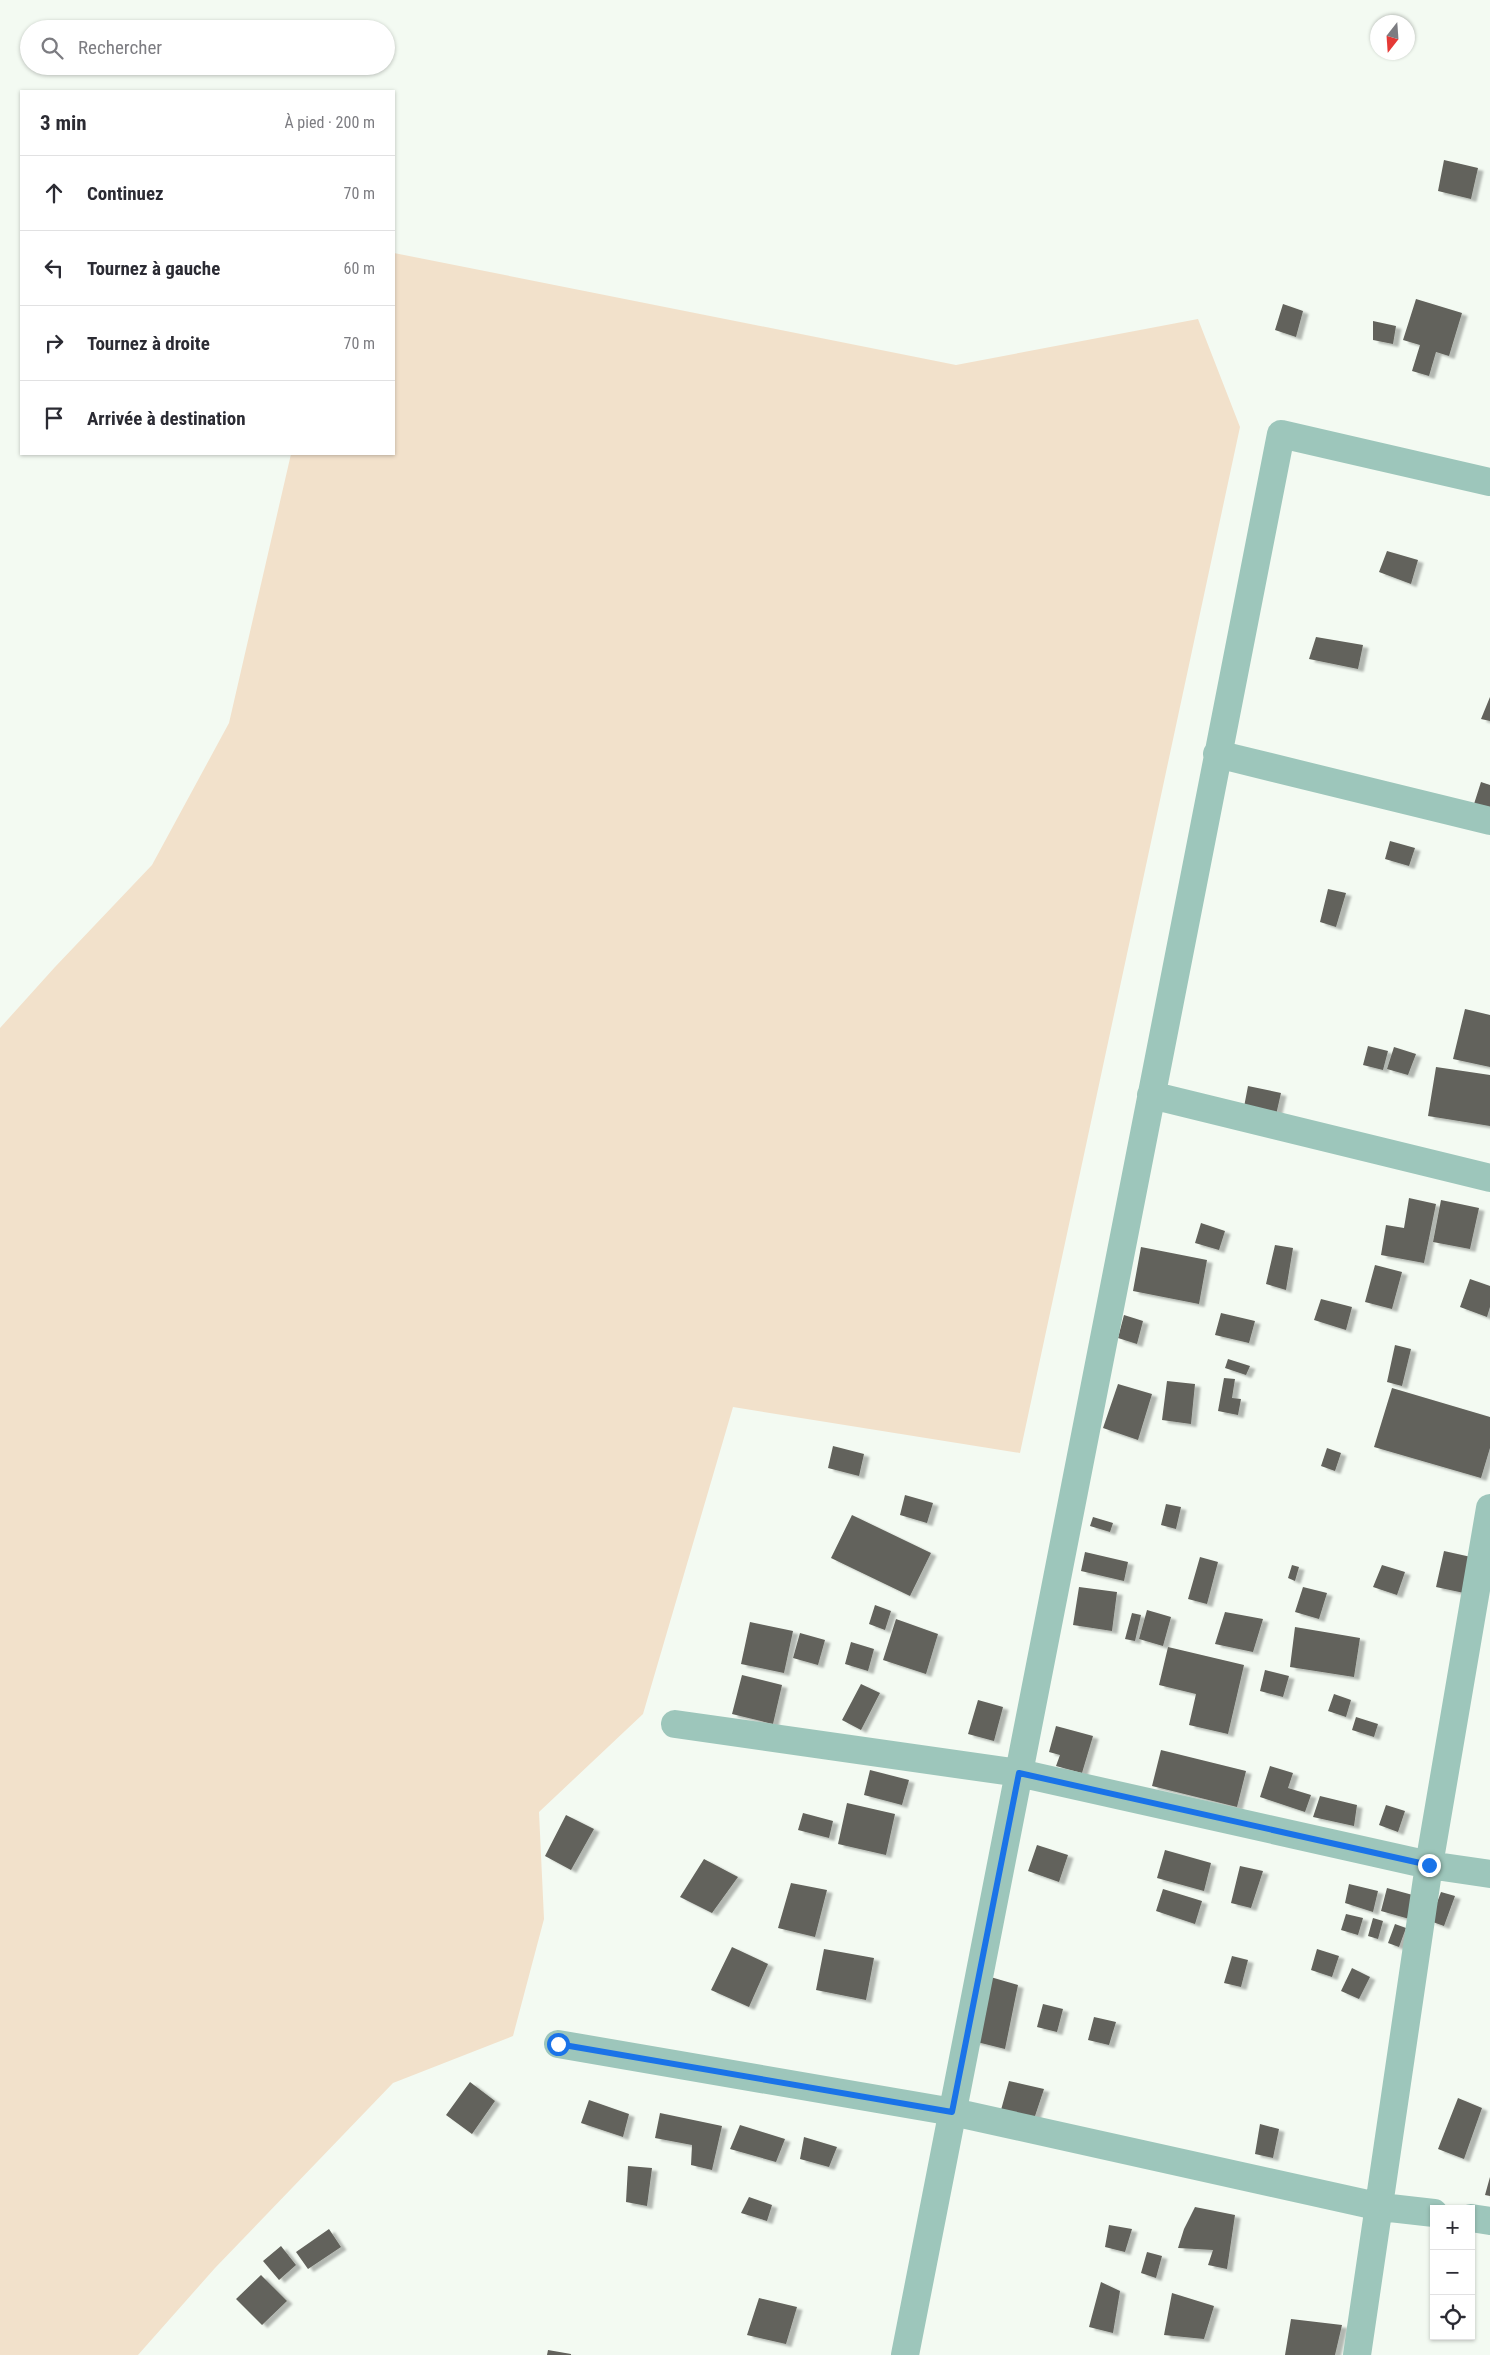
<!DOCTYPE html>
<html lang="fr">
<head>
<meta charset="utf-8">
<style>
  :root { --surface:#fff; --page:#f2f2f3; --text:#2b2b33; --muted:#7c7c81; --line:#e1e1e2 }
  body { margin:0; font-family:"Roboto Condensed",sans-serif; background:var(--page); color:var(--text) }
  .controls { position:absolute; right:15px; bottom:15px; display:grid; overflow:hidden; border-radius:0px; box-shadow:0 1px 4px #0004 }
  .controls button { width:45px; height:45px; display:grid; place-items:center; padding:0; border:0; border-bottom:1px solid var(--line); background:var(--surface); color:var(--text); font:25px sans-serif }
  .compass { position:absolute; left:1370px; top:15px; width:45px; height:45px; border-radius:50%; background:var(--surface); box-shadow:0 1px 4px #0004; rotate:197deg }
  .stop { position:absolute; width:15px; height:15px; margin:-11px; border:4px solid #1a73e8; border-radius:50%; background:#fff }
  .stop.end { background:#1a73e8; border-color:#fff; box-shadow:0 1px 5px #0008 }
  .list { margin:0; padding:0; list-style:none }
  h2 { display:flex; justify-content:space-between; align-items:center; height:65px; margin:0; padding:0 20px; font-size:21px }
  h2 small { font-size:16px; font-weight:400; color:var(--muted) }
  .list li { display:grid; grid-template-columns:32px 1fr auto; gap:15px; align-items:center; box-sizing:border-box; height:75px; padding:0 20px; border-top:1px solid var(--line) }
  .list b { display:block; font-size:19px; white-space:nowrap }
  .list em { font-size:16px; font-style:normal; color:var(--muted) }
  .icon { flex:none; width:28px; height:28px; fill:none; stroke:currentColor; stroke-width:2; stroke-linecap:round; stroke-linejoin:round }
  .map { position:relative; flex:none; width:1490px; height:2355px; overflow:hidden }
  .search { position:absolute; background:var(--surface); box-shadow:0 1px 4px #0004; left:20px; top:20px; width:375px; height:55px; display:flex; align-items:center; gap:12px; box-sizing:border-box; padding:0 18px; border-radius:28px; color:var(--muted); font-size:19px }
  .panel { position:absolute; background:var(--surface); box-shadow:0 1px 4px #0004; left:20px; top:90px; width:375px; height:365px; border-radius:0px }
  .map>svg:first-child { display:block }
  .green { fill:#f2e1cb }
  .building { fill:#62625b; filter:url(#shadow) }
  .lines { fill:none; stroke-linecap:round; stroke-linejoin:round }
  .street { stroke:#9dc6bb; stroke-width:28 }
  .route { stroke:#1a73e8; stroke-width:6 }
</style>
</head>
<body>
<div class="map">
<svg width="1490" height="2355" viewBox="0 0 1490 2355">
  <defs>
    <filter id="shadow"><feDropShadow dx="5.5" dy="3" stdDeviation="1" flood-color="#0004"/></filter>
  </defs>
  <rect width="100%" height="100%" fill="#f3faf2"/>
  <path class="green" d="M394,253l562,112 242,-46 42,108 -220,1026 -287,-46 -90,307 -104,98 5,107 -31,117 -120,47 -178,185 -77,87h-138v-1327l55,-61 97,-102 77,-142 62,-269h103z"/>
  <path class="building" d="M1444,160l34,8 -7,31 -33,-8z
    M1416,299l46,14 -13,43 -13,-4 -7,24 -17,-5 8,-26 -17,-5z
    M1283,304l20,7 -7,26 -21,-7z
    M1373,321l23,5 -3,18 -20,-4z
    M1387,551l31,9 -7,24 -32,-12z
    M1316,637l47,8 -5,24 -49,-10z
    M1490,697v24l-9,-2z
    M1481,782l9,3v24l-16,-5z
    M1390,841l25,7 -6,18 -24,-7z
    M1328,889l18,4 -10,34 -16,-5z
    M1465,1009l25,6v52l-37,-8z
    M1368,1046l20,5 -5,19 -20,-5z
    M1394,1047l22,7 -8,21 -21,-6z
    M1436,1067l54,8v51l-62,-10z
    M1248,1086l33,7 -5,22 -32,-8z
    M1409,1198l27,6 -12,59 -43,-8 5,-30 18,3z
    M1441,1200l38,8 -9,41 -37,-7z
    M1201,1223l24,8 -6,19 -24,-7z
    M1275,1245l18,3 -7,42 -20,-6z
    M1141,1247l66,13 -8,44 -66,-13z
    M1375,1265l27,7 -10,37 -27,-7z
    M1470,1279l20,7v21l-3,10 -27,-10z
    M1321,1299l31,8 -6,23 -32,-10z
    M1221,1313l34,8 -6,22 -34,-8z
    M1124,1315l19,6 -6,23 -19,-6z
    M1395,1345l16,4 -9,37 -15,-4z
    M1228,1359l22,7 -4,9 -21,-7z
    M1224,1378l11,1 -3,19 9,1 -3,16 -20,-4z
    M1167,1381l28,3 -4,40 -29,-4z
    M1118,1384l34,10 -14,46 -35,-12z
    M1392,1388l98,29v31l-9,30 -107,-31z
    M833,1446l31,8 -5,22 -31,-8z
    M1327,1448l14,5 -6,18 -14,-5z
    M905,1495l28,8 -6,20 -27,-8z
    M1166,1504l15,3 -5,22 -15,-4z
    M852,1515l79,38 -21,43 -79,-38z
    M1093,1517l20,6 -3,9 -20,-6z
    M1444,1551l27,6 -7,36 -28,-6z
    M1085,1552l43,10 -4,19 -43,-10z
    M1200,1557l18,5 -11,42 -19,-5z
    M1292,1565l7,2 -4,14 -7,-3z
    M1382,1565l23,7 -8,23 -24,-8z
    M1079,1587l38,5 -5,39 -39,-6z
    M1303,1587l24,6 -8,26 -24,-7z
    M875,1605l16,6 -6,19 -16,-6z
    M1147,1610l24,7 -8,29 -24,-7z
    M1225,1612l38,7 -10,33 -38,-8z
    M1132,1613l9,2 -6,26 -10,-2z
    M896,1619l42,15 -12,40 -43,-14z
    M750,1622l43,9 -9,42 -43,-9z
    M1295,1627l65,11 -6,39 -64,-10z
    M800,1633l25,7 -7,25 -25,-7z
    M851,1642l23,7 -6,22 -23,-7z
    M1168,1647l76,18 -16,69 -39,-9 7,-31 -37,-9z
    M1265,1670l24,6 -6,21 -23,-6z
    M742,1675l40,10 -9,39 -41,-10z
    M861,1684l19,9 -19,37 -19,-10z
    M1334,1694l17,6 -5,17 -18,-6z
    M978,1700l25,7 -9,34 -26,-7z
    M1356,1717l22,7 -4,13 -22,-7z
    M1056,1726l37,10 -11,37 -26,-7 4,-11 -11,-3z
    M1161,1750l85,21 -9,36 -85,-21z
    M1270,1766l23,7 -5,15 23,7 -6,17 -45,-15z
    M870,1770l39,10 -7,25 -38,-10z
    M1320,1796l37,9 -3,21 -41,-9z
    M847,1803l48,11 -9,41 -48,-11z
    M1386,1805l19,6 -7,21 -19,-7z
    M803,1813l30,8 -4,17 -31,-8z
    M566,1815l28,14 -23,41 -26,-14z
    M1037,1845l31,10 -9,27 -31,-11z
    M1165,1850l46,13 -7,28 -47,-13z
    M704,1859l34,18 -26,36 -32,-16z
    M1240,1866l23,5 -12,37 -20,-5z
    M791,1883l36,7 -12,47 -37,-9z
    M1349,1884l29,7 -5,21 -28,-9z
    M1387,1888l33,9 -7,23 -32,-9z
    M1163,1889l39,12 -7,23 -39,-13z
    M1441,1892l14,4 -11,30 -14,-5z
    M1346,1914l17,4 -5,17 -17,-5z
    M1373,1918l10,3 -5,18 -10,-3z
    M1395,1924l11,4 -7,19 -11,-4z
    M732,1947l36,17 -19,43 -38,-17z
    M824,1949l50,9 -8,42 -50,-10z
    M1317,1949l22,7 -7,21 -21,-7z
    M1232,1956l16,4 -7,27 -17,-4z
    M1352,1968l18,9 -11,22 -18,-8z
    M987,1976l31,9 -13,64 -36,-9z
    M1043,2004l20,5 -6,23 -20,-5z
    M1094,2017l22,5 -7,23 -21,-5z
    M1009,2081l35,8 -10,30 -33,-9z
    M470,2082l25,19 -23,33 -26,-19z
    M1458,2098l24,10 -18,51 -26,-10z
    M589,2100l40,14 -6,23 -42,-14z
    M660,2113l62,13 -10,44 -21,-5 1,-20 -37,-7z
    M1260,2124l19,5 -6,29 -18,-4z
    M740,2125l45,14 -9,23 -46,-13z
    M804,2137l33,10 -8,20 -29,-8z
    M628,2166l24,2 -5,38 -21,-4z
    M1490,2177v19l-5,-1z
    M749,2197l23,8 -5,16 -26,-8z
    M1195,2207l40,8 -8,54 -19,-4 5,-15 -35,-2 6,-19z
    M1109,2225l23,4 -7,23 -20,-5z
    M329,2229l12,18 -33,22 -12,-17z
    M281,2246l15,19 -17,15 -16,-19z
    M1147,2252l15,4 -6,22 -15,-5z
    M261,2275l26,26 -25,24 -26,-26z
    M1101,2282l19,9 -7,42 -24,-6z
    M1172,2293l42,13 -10,33 -40,-4z
    M759,2298l38,9 -11,37 -39,-9z
    M1291,2319l51,6 -7,30h-50z
    M548,2350l23,4v1h-24z"/>
  <g class="lines">
    <path class="street" d="M1217,754l273,67
      M1151,1095l339,83
      M675,1724l344,49 410,92 61,9
      M558,2044l395,68 428,95 53,6
      M1471,2218l19,3
      M905,2355l376,-1921 209,48
      M1357,2355l72,-490 61,-357"/>
  </g>
  <g class="lines">
    <path class="route" d="M558,2044l394,68 67,-339 410,92"/>
  </g>
</svg>
<div class="controls">
<button>+</button>
<button>−</button>
<button><svg class="icon" aria-label="locate" viewBox="0 0 24 24"><circle cx="12" cy="12" r="6"/><path d="M12 2v4M12 18v4M2 12h4M18 12h4"/></svg></button>
</div>
<svg class="compass" viewBox="-18 -18 36 36"><path d="M0-13l5 13h-10z" fill="#e53935"/><path d="M0 13l5-13h-10z" fill="#7c7c81"/></svg>
<div class="stop" style="left:558px;top:2044px"></div>
<div class="stop end" style="left:1429px;top:1865px"></div>
<div class="search"><svg class="icon" aria-label="search" viewBox="0 0 24 24"><circle cx="10" cy="10" r="6"/><path d="M15 15l6 6"/></svg>Rechercher</div>
<section class="panel">
<h2>3 min<small>À pied · 200 m</small></h2>
<ul class="list">
<li><svg class="icon" aria-label="ahead" viewBox="0 0 24 24"><path d="M12 20V5M6 11l6-6 6 6"/></svg><div><b>Continuez</b></div><em>70 m</em></li>
<li><svg class="icon" aria-label="left" viewBox="0 0 24 24"><path d="M17 20v-9H6M10 6l-5 5 5 5"/></svg><div><b>Tournez à gauche</b></div><em>60 m</em></li>
<li><svg class="icon" aria-label="right" viewBox="0 0 24 24"><path d="M7 20v-9h11M14 6l5 5-5 5"/></svg><div><b>Tournez à droite</b></div><em>70 m</em></li>
<li><svg class="icon" aria-label="arrive" viewBox="0 0 24 24"><path d="M6 21V4h12l-3 4 3 4H6"/></svg><div><b>Arrivée à destination</b></div></li>
</ul>
</section>
</div>
</body>
</html>
